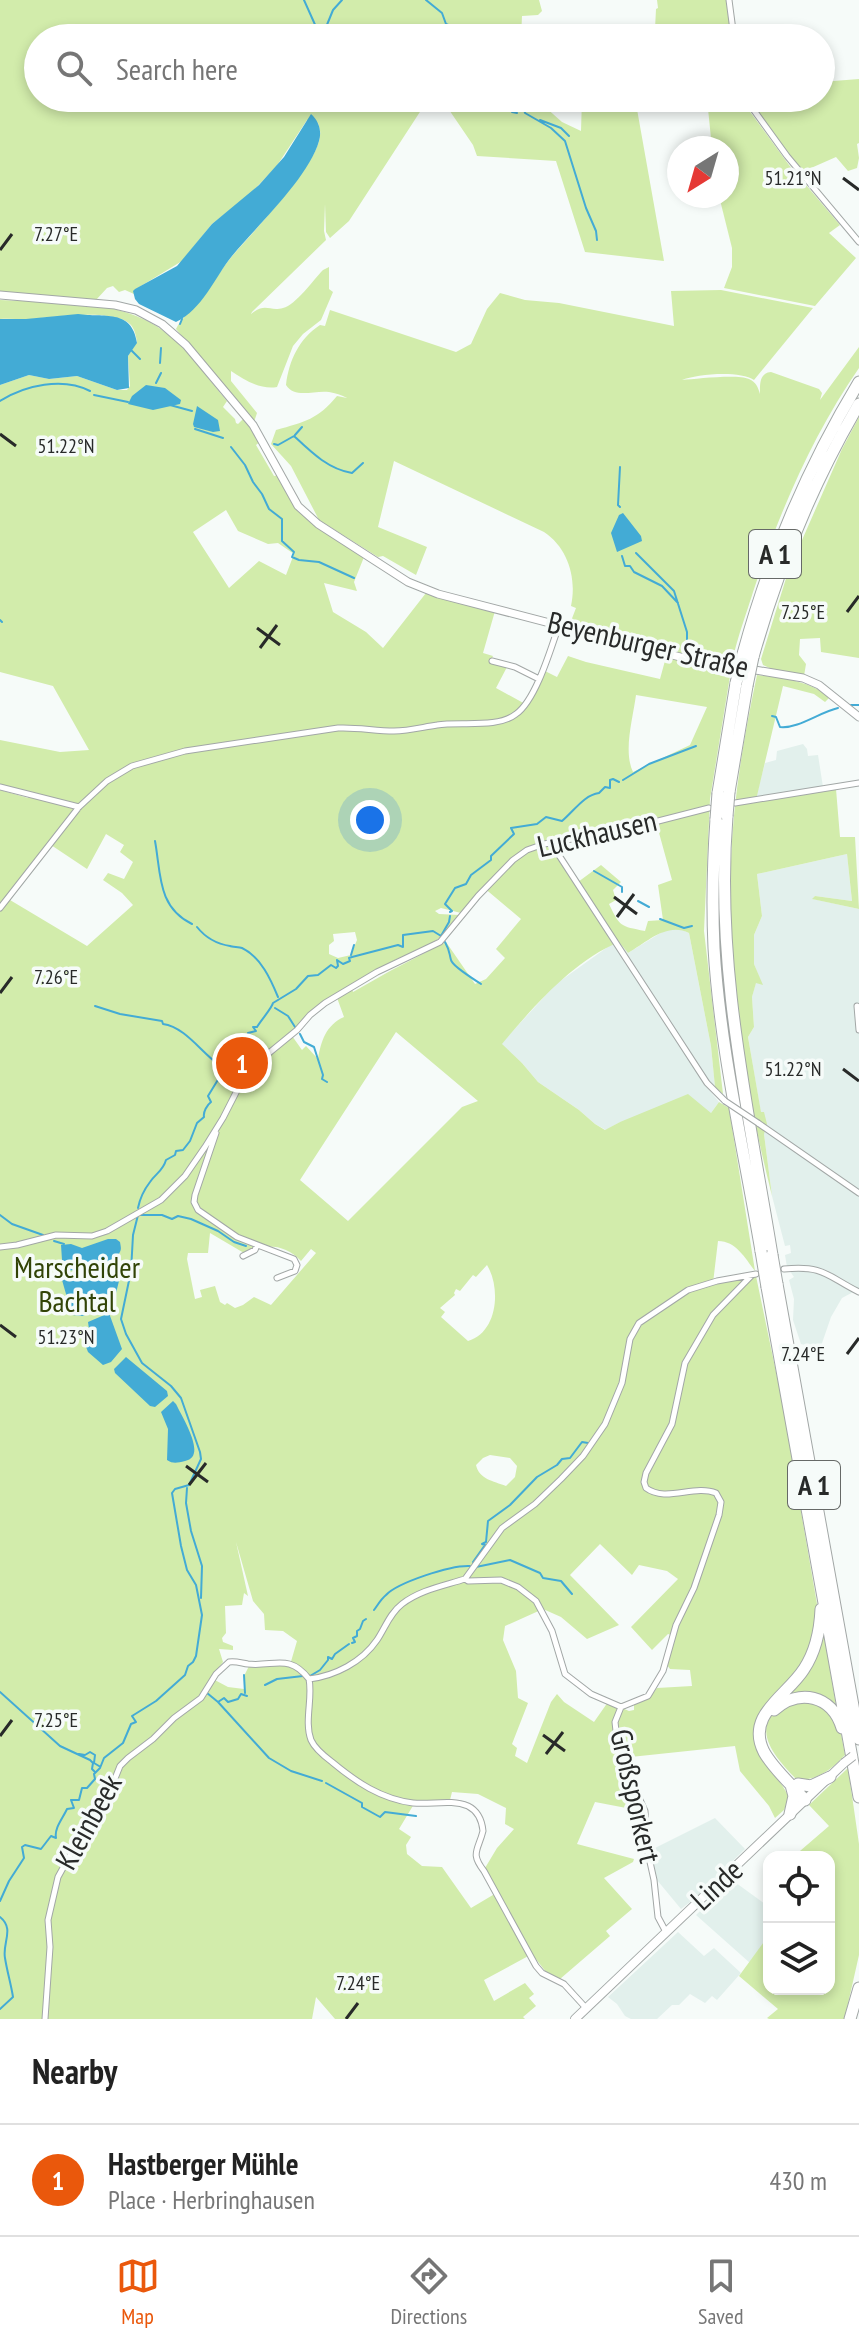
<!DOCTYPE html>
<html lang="en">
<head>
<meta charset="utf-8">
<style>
  :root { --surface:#fff; --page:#f6f6f6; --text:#222; --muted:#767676; --line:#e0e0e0; --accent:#ea580c }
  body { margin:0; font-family:"PT Sans Narrow",sans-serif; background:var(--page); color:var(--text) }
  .controls { position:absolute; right:24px; bottom:24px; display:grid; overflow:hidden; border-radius:16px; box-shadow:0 4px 12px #0003 }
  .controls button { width:72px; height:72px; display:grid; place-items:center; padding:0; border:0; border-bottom:2px solid var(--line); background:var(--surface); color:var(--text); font:40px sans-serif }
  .compass { position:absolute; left:667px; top:136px; width:72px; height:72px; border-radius:50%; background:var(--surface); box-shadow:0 4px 12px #0003; rotate:217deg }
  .you { position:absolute; left:370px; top:820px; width:28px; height:28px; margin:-20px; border:6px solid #fff; border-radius:50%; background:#1a73e8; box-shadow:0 0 0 12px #1a73e833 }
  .badge { display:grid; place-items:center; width:52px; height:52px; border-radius:50%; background:var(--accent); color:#fff; font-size:26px; font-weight:700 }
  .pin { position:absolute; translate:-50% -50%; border:4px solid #fff; box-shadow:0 2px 8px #0006 }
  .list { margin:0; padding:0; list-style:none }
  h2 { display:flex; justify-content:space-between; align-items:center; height:104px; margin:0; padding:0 32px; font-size:34px }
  h2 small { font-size:26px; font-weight:400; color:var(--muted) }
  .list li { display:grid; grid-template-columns:52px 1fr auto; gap:24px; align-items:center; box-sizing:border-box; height:112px; padding:0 32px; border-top:2px solid var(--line) }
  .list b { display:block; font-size:30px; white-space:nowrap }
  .list p { margin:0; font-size:26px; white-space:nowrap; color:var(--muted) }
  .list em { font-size:26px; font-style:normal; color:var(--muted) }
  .icon { flex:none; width:44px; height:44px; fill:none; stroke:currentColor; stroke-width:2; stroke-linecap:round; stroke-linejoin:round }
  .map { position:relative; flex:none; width:859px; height:2019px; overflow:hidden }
  .search { position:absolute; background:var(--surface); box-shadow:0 4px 12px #0003; left:24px; right:24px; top:24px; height:88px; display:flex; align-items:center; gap:20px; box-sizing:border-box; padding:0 28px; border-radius:44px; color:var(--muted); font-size:30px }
  .sheet { height:216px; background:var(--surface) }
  nav { display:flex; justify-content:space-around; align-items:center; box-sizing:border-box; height:112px; border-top:2px solid var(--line); background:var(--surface); font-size:22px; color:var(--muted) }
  nav a { display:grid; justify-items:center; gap:4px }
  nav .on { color:var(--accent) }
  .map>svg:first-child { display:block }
  .built { fill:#e2f0ec }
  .green { fill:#d2ecab; fill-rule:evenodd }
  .water { fill:#43abd5 }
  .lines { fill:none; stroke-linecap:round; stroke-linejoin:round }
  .stream { stroke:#43abd5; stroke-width:2 }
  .street-casing { stroke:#a2a7a6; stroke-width:7 }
  .secondary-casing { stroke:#a2a7a6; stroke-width:9 }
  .primary-casing { stroke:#a2a7a6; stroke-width:10 }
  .highway-casing { stroke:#a2a7a6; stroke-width:13 }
  .street { stroke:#fff; stroke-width:5 }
  .secondary { stroke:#fff; stroke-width:7 }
  .primary { stroke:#fff; stroke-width:8 }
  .highway { stroke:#fff; stroke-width:11 }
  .street-bridge-casing { stroke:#a2a7a6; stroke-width:7; stroke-linecap:butt }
  .primary-bridge-casing { stroke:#a2a7a6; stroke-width:10; stroke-linecap:butt }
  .highway-bridge-casing { stroke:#a2a7a6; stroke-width:13; stroke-linecap:butt }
  .street-bridge { stroke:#fff; stroke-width:5 }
  .primary-bridge { stroke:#fff; stroke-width:8 }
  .highway-bridge { stroke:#fff; stroke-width:11 }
  .ticks { fill:none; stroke:#282a29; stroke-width:3 }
  .labels { text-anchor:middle; stroke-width:7; stroke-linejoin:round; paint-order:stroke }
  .shield { fill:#f6fbf9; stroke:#666967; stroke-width:2 }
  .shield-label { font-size:28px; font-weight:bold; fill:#282a29 }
  .street-label { font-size:30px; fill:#282a29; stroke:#f6fbf9 }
  .park-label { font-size:30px; fill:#324407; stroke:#f6fbf9 }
  .ticks-label { font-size:20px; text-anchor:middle; fill:#282a29; stroke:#f6fbf9; stroke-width:7; stroke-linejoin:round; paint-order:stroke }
</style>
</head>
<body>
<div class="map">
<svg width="859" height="2019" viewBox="0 0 859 2019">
  <rect width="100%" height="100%" fill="#f6fbf9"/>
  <path class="built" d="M803,744l4,5 1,7 10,-1 5,32 -67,10 9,-34 11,-3 1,-9z
    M847,854l5,47 -37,-5 -2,3 46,10v380l-17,9 -11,19 -11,32 -19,-5 -8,-24 1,-21 -5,-19 5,-3 -7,-10 -2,-12 6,-2 -1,-8 -5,1 -13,-50 -8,-62 -1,-22 -2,1 -13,-76 6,-10 -2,-30 4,-15 6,2 -8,-20v-29l8,-19 -5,-42z
    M679,928l10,5 22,113 4,40 -10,-1 14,17 -8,11 -91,9 -14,8 -11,-6 -16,-14 -41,-28 -16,-19 -21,-19 55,-60 53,-38 10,-4 9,11 39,-24z
    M715,1818l30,31 -51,50 -13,10 -24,-29 -8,-29z
    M732,1880l37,27v28l-19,28 -54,-48z
    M678,1932l26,24 10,-8 27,25 -24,27 -5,-4 -7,7 -15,-9 -11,11h-7l-15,14h-26l-6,-3 -8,-12 -9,-7z"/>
  <path class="green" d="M0,0h539l3,11 -4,4 -16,1 -1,22h-483v60h391l-80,123 -19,17 -4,-6 -1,-28 -1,27 2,9 -74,72 -1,2c15,-12 18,-2 32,-6 13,-3 30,-28 40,-38l6,-3v22l4,3 -12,28 -18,14 -10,12 -16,41c-16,3 -33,-7 -46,-16v10l26,32 -3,9 -78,-93c5,-11 16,-19 24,-29 12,-14 21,-31 33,-45 20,-23 86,-92 87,-120 1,-3 -1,-8 -2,-12l-11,-3 -31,47 -26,27 -38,30 -30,37 -46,28 -2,5 -9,-4 -6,2 -6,-6 -6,2 -11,12 -96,-7z
    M657,0h71l5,38h-71l-7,-9 1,-20 2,-1z
    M859,79v64l-2,1 2,14 -2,10 -9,3 -12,-14 -34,15 -55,-72 74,-2v-16z
    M441,98h94l27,24 19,9 1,-33h53l29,163 -79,-9 -29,-91 -79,-5 -4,-11z
    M740,98l49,67 51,60 -11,8 27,25 -41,48 -91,-18 8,-21v-19l-13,-52h8v-48h-15l-5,-49z
    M721,290l92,18 -59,72c-14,-10 -58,-6 -72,0 14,-1 55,-6 67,-1 7,3 9,8 11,15 0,-9 -1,-21 11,-22l48,17 3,4 -2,7 39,-53v21c-47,68 -80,145 -106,224 -6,20 -18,52 -21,72l-80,-17 -84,-21 -2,-7 5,2 5,-13 -5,-2c6,-28 -3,-58 -27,-74l-150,-71 -16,66 49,20 -11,28 -33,-19 -5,1 -59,-37 -28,-54 -20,-22 5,-14c29,-8 42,-11 61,-34l10,2c-5,-3 -12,-5 -18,-6 -15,-2 -34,7 -43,-7 3,-25 13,-46 34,-60l5,1 5,-16 126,42 15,-8 16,-35 13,-16 25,7 34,3 115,23 -3,-35z
    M0,300c60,3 128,-3 175,40 19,18 35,41 52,61l-4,6 12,12 1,4 2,1 5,-5 18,22 -5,4 18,31 5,-1 22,38 6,6 57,38 -10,25 3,9 -33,-8 9,29 33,20 17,16 43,-55 69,18 -12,42 10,3 -2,4 16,7 -11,21 31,17 18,-34 12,6 11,-21 18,6 74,17 6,-22 65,13 -21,129 -6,132 19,163 -8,-7 -4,-41 -22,-113c-22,-11 -42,9 -61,20l-9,-11c-46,19 -86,65 -117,102l20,19 16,19 41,28 16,14 10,6 15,-8 68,-28 23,19 8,-11 10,6 26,163c-10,-13 -19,-30 -37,-30l-5,42 43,-7 26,125 35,203c0,23 -7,46 -19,65 -17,28 -52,37 -42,78 5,20 27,32 33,52l-5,11 -9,8 -6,-12 -29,-35 -5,-25 -114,12 21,53 -47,-9 -18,42 57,15 -1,3 -29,16 28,31 -26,22 4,5 -50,43 -14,-7 -14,-18 -48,26 10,21 31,-18 9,11 -5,4 7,8 -13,11 2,2h-190l-19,-22 -4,22h-312v-1229l28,8 -1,-6 -27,-7v-45l60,12 29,-2 -36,-64 -53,-14v-287l29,-10 20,4 28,-3 40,14h10l3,-4 -2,-30 9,-14c-1,-6 -2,-12 -6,-17 -16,-17 -77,-8 -99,-6 -11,1 -21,-1 -32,0zM226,510l12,21 30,13 10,-1 16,11 -8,21 -27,-14 -30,27 -36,-56zM636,695l71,12 -17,38 -57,27c-10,-21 0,-54 3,-77zM656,822l16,58 -14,5 5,35 -15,1 -3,10c-25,-5 -25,-4 -36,-27l7,-4 -3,-10 8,-8 -20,-17 -23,17 -23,-37zM106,834l18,11 -4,7 13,10 -9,17 -16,-6 -5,7 19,13 11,12 -46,41 -77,-46 41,-55 36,24zM483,887l38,32 -25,30 9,9 -19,21 -11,5 -29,-42 -56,29 -37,21 -2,-6c12,-7 25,-16 38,-23 33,-17 48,-15 71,-48l-21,-1 -4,-3 6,-3 20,5zM355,932l2,8 -6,15 -13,3 -9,-4v-9l5,-4 -1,-7zM336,995l8,22c-18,8 -23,24 -26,42l-12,-13 -4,4 -12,-17 30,-29zM396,1032l82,69 -16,6 -114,114 -48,-41zM242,1046l23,8 -25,25 -15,-10c-2,-11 9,-16 17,-23zM210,1233l34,20c20,-10 41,-9 57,8l10,-12 5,4 -45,52 -17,-8 -11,8 -8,3 -8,-5 -2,2 -5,-3 -5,-16 -15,4 2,7 -7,2 -8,-40 1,-6h20zM487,1265c14,23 11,67 -19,76l-27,-24 4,-5 -5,-4 15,-13 -1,-2 2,-4 4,2 13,-16 3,2zM490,1455l20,3 7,8 -2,11 -9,9c-13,-5 -27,-7 -30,-21l7,-7zM236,1542l17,59 11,13 1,16 18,1 14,10 -7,24 -41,1 -5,10v13l-16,-2 -17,-9 12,-16 -4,-13 14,1v-4l-10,-4 -1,-4 4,-5 -1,-27 17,-1 2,-12 4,3zM600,1544l32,31 7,-10 28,6 11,8 -47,48 21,23 16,-16 6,2 -7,29 3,4 20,1 2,16 -35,2 -6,8 -17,8v6l-5,1 -21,-9 -14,20 -30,-20 -7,-8 -6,8 -24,61 -12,-7 2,-8 -5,-4 16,-41 -10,-5 -2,-27 -13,-31 2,-14 38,-17 18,8 26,22 32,-14 -49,-50zM452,1792l26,2 28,14 -1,16 9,5 -17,19 -12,20 13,24 -27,16 -29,-41 -20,-1 -15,-12 -1,-9 5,-8 -12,-8 15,-25h35z
    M859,417v241l-38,-6 -1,-14 -20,1 -1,16 7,9 -2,12 -28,-5 -13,-6 -2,-6 27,-87 54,-123z
    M757,675c26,3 52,6 73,22l-5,5 -11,-8 -31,-8 -27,114 80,-11 4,48h15l4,72 -47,-10 3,-3 37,5 -5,-47 -90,20 5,42 -8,19v29l9,21 -7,-2 -4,14 2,30 -6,10 13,75h3l3,12 -3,10 8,62c-27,-108 -46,-222 -41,-334 2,-63 13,-126 26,-187z
    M822,1623l15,88c-4,-5 -8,-10 -14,-13 -31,-14 -71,16 -57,50 6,16 25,31 37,44l-2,1c-11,-12 -25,-24 -33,-38 -21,-36 11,-50 29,-74 14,-17 21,-36 25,-58z
    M790,1702l32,1 18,25 5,27c-13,14 -29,27 -49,24 -14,-15 -44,-44 -22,-66 4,-4 11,-7 16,-11z
    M848,1768l11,76v111l-14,62 -1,2h-75l-2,-1 11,-9 -39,-33 30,-41v54h60v-132h-36l36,-31 -20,-21z"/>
  <path class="water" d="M311,114c8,7 11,17 8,27 -10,36 -62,85 -87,115 -17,21 -30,54 -56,66l-37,-18 -4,-5 -2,-8 2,-2 42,-23 35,-42 47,-39 25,-28z
    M78,314c25,4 54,-6 59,29l-9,13 1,32 -12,2 -40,-14 -28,3 -20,-4 -29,10v-66h26z
    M146,385l19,3 16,12 -1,4 -27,6 -25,-6 4,-8z
    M197,406l21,14 2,11 -7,1 -19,-5 -1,-3z
    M623,513l18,23 1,5 -25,11 -6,-19 8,-18z
    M108,1239h8l4,3c1,6 2,8 -2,13 -10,10 -46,18 -58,15l2,-10 -1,-15 10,-1 11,4z
    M116,1264h3v17l-5,20 -31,15 -11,-1 -10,-35 31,-6z
    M109,1313l13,36 -11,13 -8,3 -15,-13 -7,-18 8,-5 -1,-7z
    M126,1357l41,34 1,5 -13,11 -5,-1 -35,-33 -1,-4z
    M173,1401l3,3c6,13 32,53 9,57 -8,2 -12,3 -18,-1l1,-31 -7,-17z"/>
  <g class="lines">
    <path class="stream" d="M304,0l17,38
      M426,0l16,13 4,11 11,5 6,9
      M322,37l11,-27 9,-10
      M507,98l2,4 15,7 1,4 26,15 14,13 21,67 10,23 1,9
      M509,104l3,8 5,1
      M517,104l13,-4
      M314,108l3,1 17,-11
      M313,111l3,-13
      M540,120l21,8 8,8
      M180,324l2,-5
      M131,350l9,9
      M160,363l1,-15
      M156,383l5,-10
      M94,395l34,7
      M0,401c25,-16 63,-24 90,-10
      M170,405l22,6
      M195,429l28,9
      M295,435l7,-8
      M274,444l4,1 16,-9c17,16 34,33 58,37l11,-10
      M231,447l14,18 8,17 9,12 7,15 13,10v22l12,11 -2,5 7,3 20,2 35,16
      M620,507l-2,-2 2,-38
      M636,553l38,38 13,41v13
      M622,556l3,10h5l4,6 28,14 16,17
      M0,620l2,2
      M851,705h8
      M772,716l4,1 4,10c18,2 40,-15 58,-19
      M623,780l26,-16 47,-18
      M155,841c6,32 2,66 37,83
      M594,871l28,16v5
      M638,901l11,6
      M450,912l2,-1 -7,-7 10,-16 11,-4 5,-9 20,-15v-4l23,-22 -3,-6 26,-4 9,-7 16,4c12,-10 22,-26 37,-28l6,-6 5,1v-8l3,-1 6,3
      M660,919l24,9 8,-2
      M197,927c8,10 20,17 33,19 2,1 9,1 12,2 19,9 29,32 36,49
      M445,942c5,9 4,11 6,18 1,6 24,20 30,24
      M351,955l3,-10
      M95,1006l25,8 42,7 1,3c22,3 38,28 55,40l1,11
      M275,1008l13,8 7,11
      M300,1034l4,8 10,5 9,28 -1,4 5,3
      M138,1208c2,-10 5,-17 12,-26 6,-9 13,-11 16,-22l9,-5 1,-4 7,-1 7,-9 7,-18 7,-6c-1,-5 3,-12 7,-15l-3,-6 11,-18 5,-4 -1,-10 3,-6 13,-12 1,-5h8v-8l8,-2 -3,-4h4c4,-7 15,-19 16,-24l23,-14 12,-13 10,-1 13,-10 5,3 2,-2 -1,-6 6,4 7,-3 -1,-3 3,-1 46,-12 5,2v-12l30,-4 8,5 8,-14 1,-6
      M0,1215l12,9 31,11
      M54,1241l10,3
      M187,1488l-1,15 5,28 11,35 -1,32
      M473,1562l12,-17 -3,-1 4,-2 2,-21 22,-16 27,-28 20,-12 5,-6 8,-1 12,-16 6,1
      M476,1567l34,-7 30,13 3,5 18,3 11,13
      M374,1610c3,-4 7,-11 12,-15 11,-12 64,-30 84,-29
      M352,1643l3,-1 -2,-4 4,-2v-5l3,-2 3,-8 3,-2
      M244,1675l1,18
      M310,1676l10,-6 8,-10v-3l4,2 3,-5 14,-10
      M265,1685l12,-6 26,-3
      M0,1692l60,54 30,14 3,3 -1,6 3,3
      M207,1693l11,9 6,-4 4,4 10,-3 3,-5 6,2
      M218,1702l51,56 22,13 31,10
      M79,1754l6,1 5,-3 5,3 -1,8 5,3
      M326,1783l36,20v4l18,10 5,-5 31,4
      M0,1901l9,-20 15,-23 -2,-11 3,-2 16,4 10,-13 5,2c-2,-10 7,-20 11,-29l7,-1 -3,-8h8l3,-12h5l8,-9 -1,-5 6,-6 4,-10 19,-15 8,-19 5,-2 -4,-6 24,-15 29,-26 3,-9 5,-4 3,-6 6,-41 -6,-30 -9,-15 -6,-24 -9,-53 3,-4 14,-4 12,-26 -1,-7 -19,-54 -10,-12 -29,-23 -16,-29 -5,-15 10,-48 2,-36 5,-20h24l10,4 6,-3 13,3 27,12 16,11 12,4
      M0,1917c15,12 2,26 5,41 2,13 6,26 8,39l-13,12"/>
    <defs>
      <path id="street" d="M729,0l5,38
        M745,98l42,58 72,86
        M492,661l23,6 24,12
        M0,787l79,20
        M735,803l124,-20
        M551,843l156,240 18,18
        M0,908l79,-101 28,-26 25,-15 53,-15 153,-23c19,-1 37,3 56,3 15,0 29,-4 43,-6 23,-4 60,4 79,-11 20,-14 35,-66 43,-89
        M857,1006l2,24
        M758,1123l101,70
        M216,1133l-21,62 -1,7 4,8 39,27 57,22 3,6 -2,6 -18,7
        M0,1247l17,-2 39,-10 36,1 15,-5 54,-31 24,-24 20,-29 18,-29 24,-47 50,-41 13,-15 15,-12 52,-31 63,-30 38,-46 35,-36 14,-10 17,-6 83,-15 82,-21
        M243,1256l12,-6 2,-5
        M784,1269c40,-4 43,7 75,23
        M465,1579l37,-51 33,-24 26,-25 22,-23 22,-32 17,-41 8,-44 9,-16 49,-33 29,-9 39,-7
        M309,1679c4,19 -5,42 2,61 4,9 13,16 21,22 24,20 49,37 81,41 18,2 38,-4 55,3 10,5 14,15 15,25 -5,20 -13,22 1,40l52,95 6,7 22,11 22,24
        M309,1679c26,-3 53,-17 68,-39 8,-12 13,-27 25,-36 18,-14 41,-18 63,-25l3,2 33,-1 17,7 18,14 16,30 13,43 26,20 30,13
        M666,1932l-8,-15 -4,-37 -6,-27 -3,-42 -22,-49 -6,-22 -2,-18 6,-15 27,-11 15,-25 13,-46 18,-37 25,-73 2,-13 -5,-9c-22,-9 -50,10 -70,-5l-2,-6 2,-9 26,-49 13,-61 28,-48 39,-40
        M45,2019l5,-72 -2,-27 10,-43 16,-29 30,-42 16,-40 8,-8 25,-19 21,-21 27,-20 15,-24 13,-12c7,-1 12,1 19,2 26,3 41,-11 61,15"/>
      <path id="secondary" d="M0,295l115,10 21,5 26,14 24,21 67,80 45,81 20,18 90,58 30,12 246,64 119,20 16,7 40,32"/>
      <path id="primary" d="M575,2019l269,-256"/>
      <path id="highway" d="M743,654c26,-96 64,-186 116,-272
        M753,657c25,-89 59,-173 106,-253
        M729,792l18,-106
        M718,793l18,-110
        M727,816c-12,150 21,292 45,439
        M716,819c-3,43 -4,86 -2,129 6,102 30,202 47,303
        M777,1284l82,455
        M767,1287l92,510
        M774,1710c25,-22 58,-15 68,18
        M798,1784l13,2 19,-9
        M805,1800c-13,-15 -31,-30 -41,-48 -19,-37 23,-56 40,-83 12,-18 16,-38 17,-60
        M790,1814l4,-18 -3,-11
        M850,2019l9,-31"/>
    </defs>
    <use href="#street" class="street-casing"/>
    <use href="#secondary" class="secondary-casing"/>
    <use href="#primary" class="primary-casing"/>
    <use href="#highway" class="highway-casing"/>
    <use href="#street" class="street"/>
    <use href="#secondary" class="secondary"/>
    <use href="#primary" class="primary"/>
    <use href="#highway" class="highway"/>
    <defs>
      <path id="street-bridge" d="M725,1101l33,22"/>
      <path id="primary-bridge" d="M844,1763l9,-7"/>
      <path id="highway-bridge" d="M736,683l7,-29
        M747,686l6,-29
        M727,816l2,-24
        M716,819l2,-26
        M761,1251l6,36
        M772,1255l5,29"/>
    </defs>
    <use href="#street-bridge" class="street-bridge-casing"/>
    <use href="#primary-bridge" class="primary-bridge-casing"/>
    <use href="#highway-bridge" class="highway-bridge-casing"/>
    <use href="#street-bridge" class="street-bridge"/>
    <use href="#primary-bridge" class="primary-bridge"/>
    <use href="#highway-bridge" class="highway-bridge"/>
  </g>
  <path class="ticks" d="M843,178l16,12M0,250l12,-16M0,434l16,12M847,612l12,-16M257,628l23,17M260,648l17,-23M614,897l23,17M617,917l17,-23M0,993l12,-16M843,1069l16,12M0,1325l16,12M847,1354l12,-16M186,1466l22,16M189,1485l17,-22M543,1735l22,16M0,1736l12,-16M546,1754l17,-22M346,2019l12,-16"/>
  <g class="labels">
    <g class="shield">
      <rect x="749" y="530" width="52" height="48" rx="6"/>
      <rect x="788" y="1461" width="52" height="48" rx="6"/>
    </g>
    <g class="shield-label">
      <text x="775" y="564">A 1</text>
      <text x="814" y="1495">A 1</text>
    </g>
    <g class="street-label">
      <text transform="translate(648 645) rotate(13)" y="10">Beyenburger Straße</text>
      <text transform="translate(597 834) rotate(-13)" y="10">Luckhausen</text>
      <text transform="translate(635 1796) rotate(77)" y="10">Großsporkert</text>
      <text transform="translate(89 1822) rotate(-61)" y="10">Kleinbeek</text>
      <text transform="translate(717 1885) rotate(-43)" y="10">Linde</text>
    </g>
    <g class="park-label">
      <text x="77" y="1278">Marscheider<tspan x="77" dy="34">Bachtal</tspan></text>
    </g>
  </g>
  <g class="ticks-label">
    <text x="793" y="185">51.21°N</text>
    <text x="56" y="241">7.27°E</text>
    <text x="66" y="453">51.22°N</text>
    <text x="803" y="619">7.25°E</text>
    <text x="56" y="984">7.26°E</text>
    <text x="793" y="1076">51.22°N</text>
    <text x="66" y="1344">51.23°N</text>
    <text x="803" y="1361">7.24°E</text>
    <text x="56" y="1727">7.25°E</text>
    <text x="358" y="1990">7.24°E</text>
  </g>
</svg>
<div class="controls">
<button><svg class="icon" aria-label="locate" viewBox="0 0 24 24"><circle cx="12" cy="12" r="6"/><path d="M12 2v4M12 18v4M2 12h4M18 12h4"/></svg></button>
<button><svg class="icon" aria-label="layers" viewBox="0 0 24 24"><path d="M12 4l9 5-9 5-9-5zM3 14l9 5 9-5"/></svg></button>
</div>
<svg class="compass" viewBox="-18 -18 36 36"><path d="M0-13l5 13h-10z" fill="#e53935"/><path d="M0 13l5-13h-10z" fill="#767676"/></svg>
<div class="you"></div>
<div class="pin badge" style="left:242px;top:1063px">1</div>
<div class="search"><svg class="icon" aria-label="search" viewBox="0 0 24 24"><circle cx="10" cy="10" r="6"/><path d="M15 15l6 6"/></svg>Search here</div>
</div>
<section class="sheet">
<h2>Nearby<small></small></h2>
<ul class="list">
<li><span class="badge">1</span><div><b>Hastberger Mühle</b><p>Place · Herbringhausen</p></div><em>430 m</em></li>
</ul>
</section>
<nav>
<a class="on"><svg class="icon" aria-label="map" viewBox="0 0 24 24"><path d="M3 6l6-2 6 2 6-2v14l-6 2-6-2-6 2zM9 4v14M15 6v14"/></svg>Map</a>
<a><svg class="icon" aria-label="directions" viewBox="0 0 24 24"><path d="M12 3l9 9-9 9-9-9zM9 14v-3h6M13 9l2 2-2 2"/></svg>Directions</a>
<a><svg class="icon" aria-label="saved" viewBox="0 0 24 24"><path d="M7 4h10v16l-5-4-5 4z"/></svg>Saved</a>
</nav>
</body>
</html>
